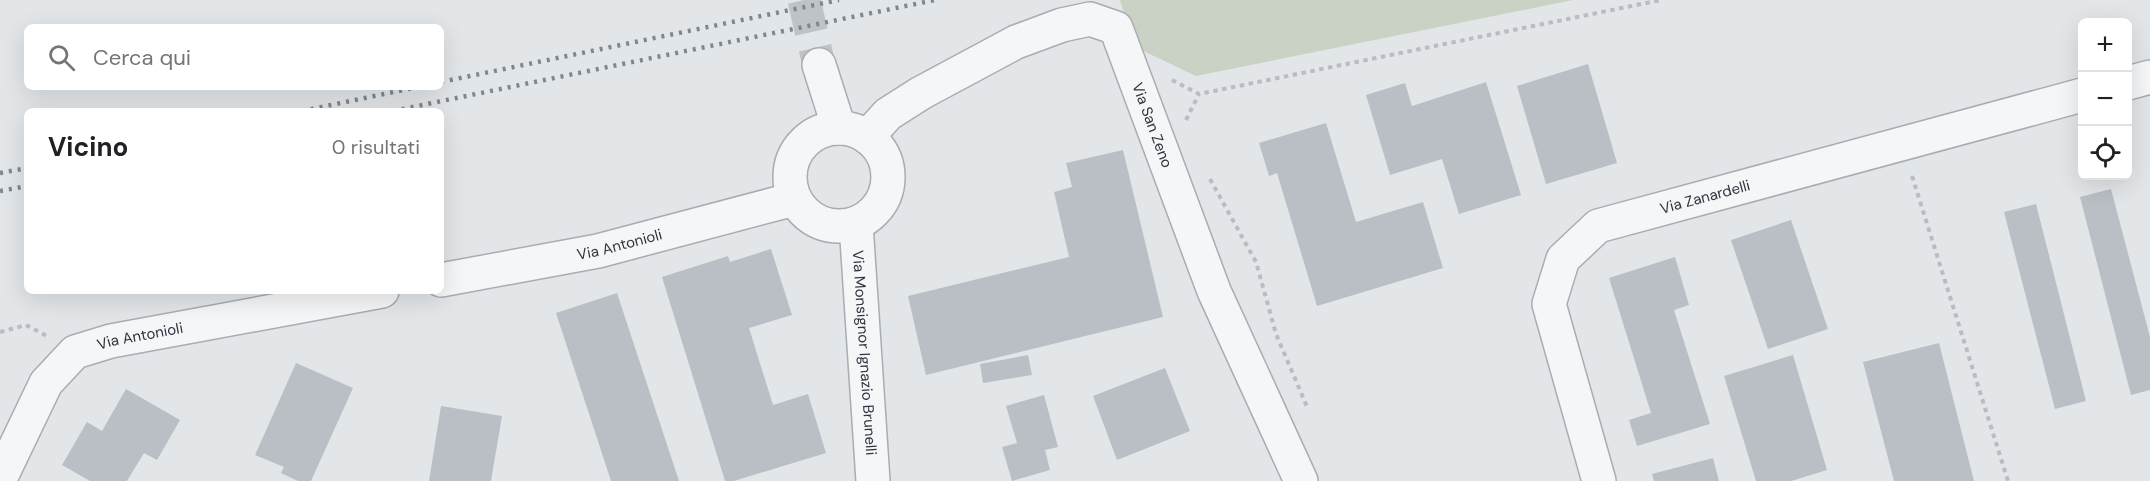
<!DOCTYPE html>
<html lang="it">
<head>
<meta charset="utf-8">
<style>
  :root { --surface:#fff; --page:#f2f2f2; --text:#202124; --muted:#757577; --line:#e0e0e0 }
  body { margin:0; font-family:"DM Sans",sans-serif; background:var(--page); color:var(--text) }
  .controls { position:absolute; right:18px; top:18px; display:grid; overflow:hidden; border-radius:9px; box-shadow:0 6px 24px #0002 }
  .controls button { width:54px; height:54px; display:grid; place-items:center; padding:0; border:0; border-bottom:2px solid var(--line); background:var(--surface); color:var(--text); font:30px sans-serif }
  .list { margin:0; padding:0; list-style:none }
  h2 { display:flex; justify-content:space-between; align-items:center; height:78px; margin:0; padding:0 24px; font-size:26px }
  h2 small { font-size:20px; font-weight:400; color:var(--muted) }
  .icon { flex:none; width:33px; height:33px; fill:none; stroke:currentColor; stroke-width:2; stroke-linecap:round; stroke-linejoin:round }
  .map { position:relative; flex:none; width:2150px; height:481px; overflow:hidden }
  .search { position:absolute; background:var(--surface); box-shadow:0 6px 24px #0002; left:24px; top:24px; width:420px; height:66px; display:flex; align-items:center; gap:15px; box-sizing:border-box; padding:0 21px; border-radius:9px; color:var(--muted); font-size:22px }
  .panel { position:absolute; background:var(--surface); box-shadow:0 6px 24px #0002; left:24px; top:108px; width:420px; height:186px; border-radius:9px }
  .map>svg:first-child { display:block }
  .green { fill:#c9d2c4 }
  .building { fill:#babfc5 }
  .lines { fill:none; stroke-linecap:round; stroke-linejoin:round }
  .minor-tunnel { stroke:#bec3c7; stroke-width:33; stroke-dasharray:33 16; stroke-linecap:butt }
  .minor-casing { stroke:#a8adb3; stroke-width:36 }
  .path { stroke:#b9bcc0; stroke-width:4; stroke-dasharray:4.5 4.5; stroke-linecap:butt }
  .minor { stroke:#f5f6f8; stroke-width:33 }
  .rail { stroke:#7e8691; stroke-width:4.5; stroke-dasharray:3 6; stroke-linecap:butt }
  .labels { text-anchor:middle; stroke-width:4.5; stroke-linejoin:round; paint-order:stroke }
  .street-label { font-size:15px; fill:#2c353f; stroke:#f2f4f7 }
</style>
</head>
<body>
<div class="map">
<svg width="2150" height="481" viewBox="0 0 2150 481">
  <rect width="100%" height="100%" fill="#e2e6e9"/>
  <path class="green" d="M1120,0h453l-377,76 -61,-29z"/>
  <path class="building" d="M1588,64l29,99 -71,21 -29,-98z
    M1486,82l35,113 -62,19 -17,-55 -52,16 -24,-80 39,-12 7,23z
    M1326,123l30,99 67,-20 20,66 -126,38 -40,-133 -8,3 -10,-33z
    M1123,150l40,167 -237,58 -18,-79 161,-39 -15,-65 18,-5 -6,-24z
    M2111,189l39,148v53l-19,5 -51,-198z
    M2036,204l50,197 -31,8 -51,-197z
    M1791,220l37,109 -60,20 -37,-109z
    M771,249l21,66 -43,13 24,77 35,-11 18,59 -92,28h-9l-63,-204 66,-21 2,6z
    M1675,257l14,48 -15,5 36,114 -73,22 -8,-26 22,-7 -42,-135z
    M617,293l62,188h-68l-55,-168z
    M1939,343l35,138h-80l-31,-119z
    M1028,355l4,20 -49,8 -3,-19z
    M1793,355l34,115 -36,11h-35l-32,-105z
    M296,363l57,25 -42,93h-13l-17,-8 3,-6 -29,-12z
    M1165,368l25,63 -73,29 -24,-64z
    M126,389l54,31 -23,40 -13,-7 -17,28h-37l-28,-16 25,-43 15,9z
    M1044,395l14,52 -13,3 5,20 -38,11 -10,-34 15,-4 -11,-37z
    M441,406l61,10 -11,65h-62z
    M1713,458l6,23h-65l-2,-7z"/>
  <g class="lines">
    <path class="minor-tunnel" d="M804,0l15,65"/>
    <defs>
      <g id="minor">
        <path d="M819,65l20,63"/>
        <path d="M2128,83l22,-6"/>
        <circle cx="839" cy="177" r="49"/>
        <path id="s1" d="M867,137l21,-23 33,-21 95,-51 46,-17 28,-6 26,9 98,263 87,190"/>
        <path id="s2" d="M856,224l17,257"/>
        <path id="s3" d="M441,280l157,-29 196,-52"/>
        <path id="s4" d="M0,479l46,-96 29,-31 36,-11 271,-50"/>
        <path id="s5" d="M1599,481l-50,-177 14,-45 35,-33 484,-131"/>
      </g>
    </defs>
    <use href="#minor" class="minor-casing"/>
    <path class="path" d="M1172,80l27,14 462,-94
      M1186,120l13,-26
      M1912,176l96,305
      M1210,179l46,83 20,72 32,75
      M0,332l26,-7 21,11"/>
    <use href="#minor" class="minor"/>
    <path class="rail" d="M441,82l398,-82
      M302,111l116,-24
      M393,111l542,-111
      M0,173l27,-5
      M0,191l27,-5"/>
  </g>
  <g class="labels">
    <g class="street-label">
      <text dy="5" stroke="none"><textPath href="#s1" startOffset="387">Via San Zeno</textPath></text>
      <text dy="5" stroke="none"><textPath href="#s5" startOffset="390">Via Zanardelli</textPath></text>
      <text dy="5" stroke="none"><textPath href="#s3" startOffset="182">Via Antonioli</textPath></text>
      <text dy="5" stroke="none"><textPath href="#s4" startOffset="216">Via Antonioli</textPath></text>
      <text dy="5" stroke="none"><textPath href="#s2" startOffset="129">Via Monsignor Ignazio Brunelli</textPath></text>
    </g>
  </g>
</svg>
<div class="controls">
<button>+</button>
<button>−</button>
<button><svg class="icon" aria-label="locate" viewBox="0 0 24 24"><circle cx="12" cy="12" r="6"/><path d="M12 2v4M12 18v4M2 12h4M18 12h4"/></svg></button>
</div>
<div class="search"><svg class="icon" aria-label="search" viewBox="0 0 24 24"><circle cx="10" cy="10" r="6"/><path d="M15 15l6 6"/></svg>Cerca qui</div>
<section class="panel">
<h2>Vicino<small>0 risultati</small></h2>
<ul class="list">
</ul>
</section>
</div>
</body>
</html>
